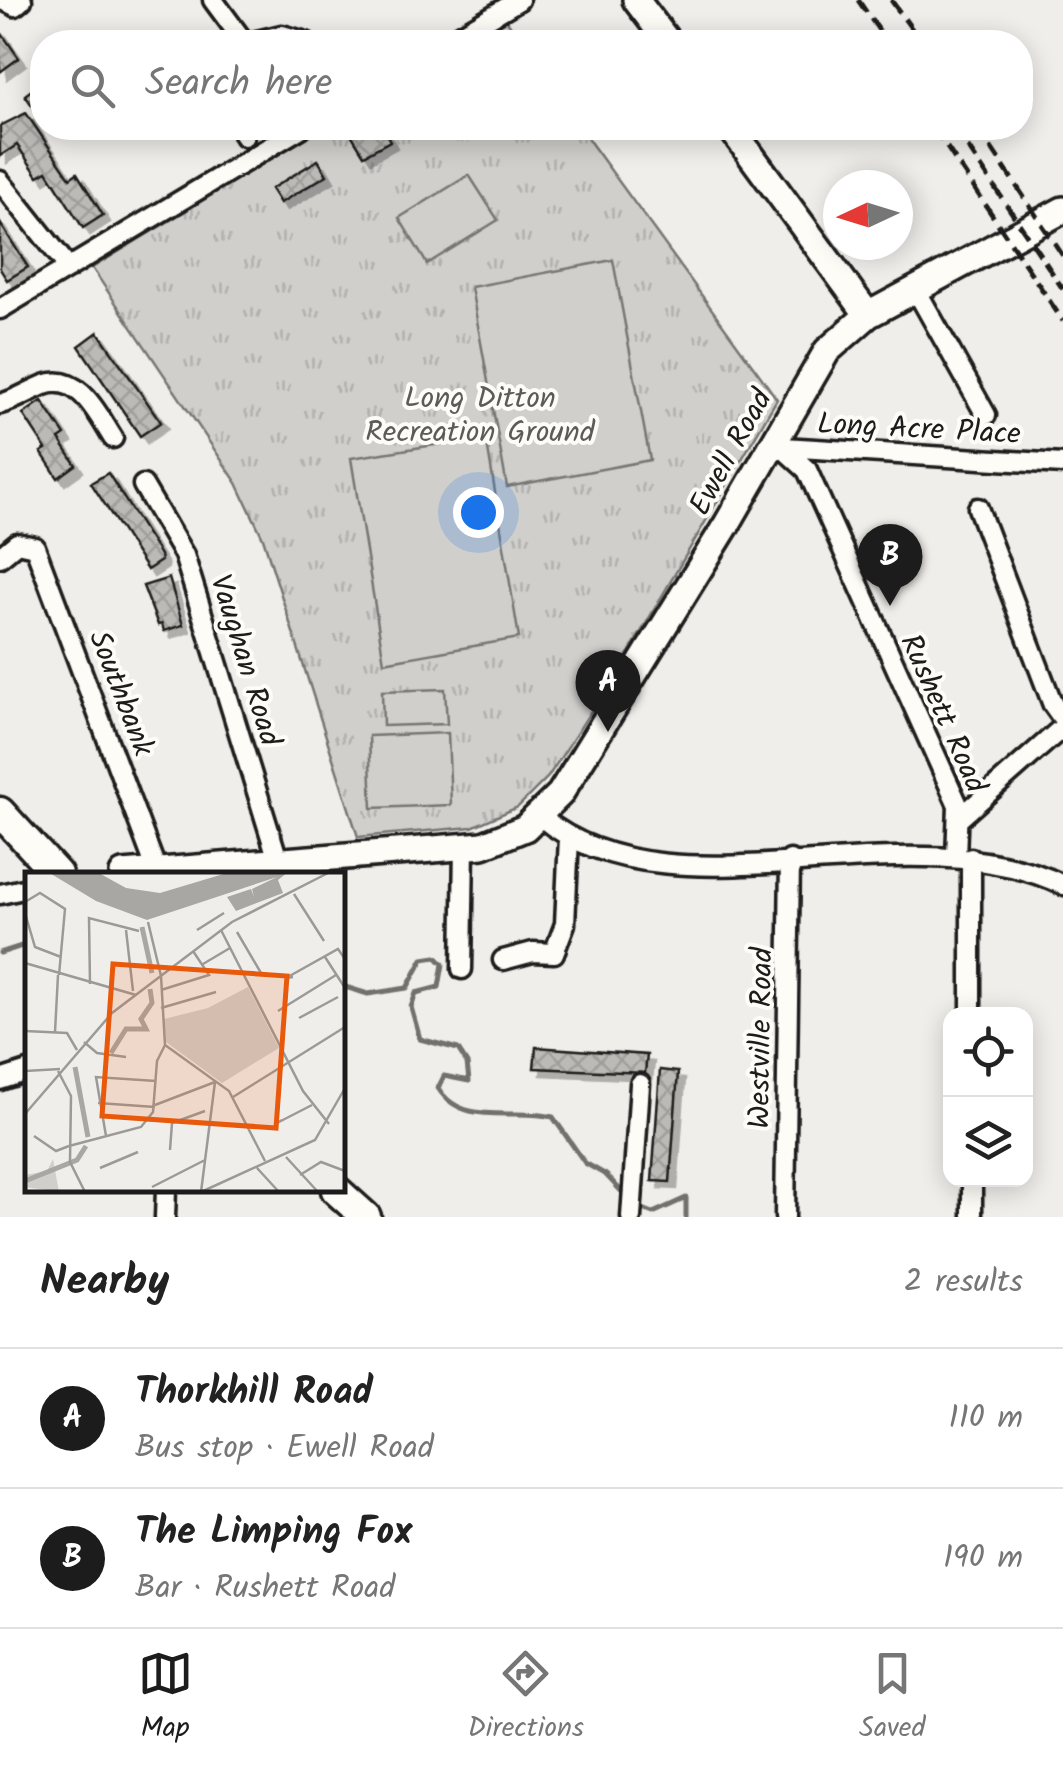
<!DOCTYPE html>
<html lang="en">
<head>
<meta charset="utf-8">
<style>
  :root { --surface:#fff; --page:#f2f2f2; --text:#222; --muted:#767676; --line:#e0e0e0; --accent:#1c1c1c }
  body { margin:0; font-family:Kalam,sans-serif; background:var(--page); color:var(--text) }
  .controls { position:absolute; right:30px; bottom:30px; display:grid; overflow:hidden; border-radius:20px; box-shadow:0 5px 25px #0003 }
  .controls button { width:90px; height:90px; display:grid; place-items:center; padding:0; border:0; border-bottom:2px solid var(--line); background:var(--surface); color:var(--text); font:50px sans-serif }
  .compass { position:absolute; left:823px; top:170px; width:90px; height:90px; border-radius:50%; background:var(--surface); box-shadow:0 5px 25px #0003; rotate:266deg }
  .you { position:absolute; left:478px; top:512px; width:35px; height:35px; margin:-25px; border:8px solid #fff; border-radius:50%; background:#1a73e8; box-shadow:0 0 0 15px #1a73e833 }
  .badge { display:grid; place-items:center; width:65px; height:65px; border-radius:50%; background:var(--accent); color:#fff; font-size:32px; font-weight:700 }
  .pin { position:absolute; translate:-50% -82px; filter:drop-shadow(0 2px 5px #0008) }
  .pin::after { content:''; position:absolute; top:52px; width:35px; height:30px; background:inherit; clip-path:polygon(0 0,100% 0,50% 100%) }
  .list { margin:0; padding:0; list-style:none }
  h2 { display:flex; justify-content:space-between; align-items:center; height:130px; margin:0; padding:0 40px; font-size:42px }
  h2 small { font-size:32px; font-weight:400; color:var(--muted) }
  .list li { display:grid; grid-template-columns:65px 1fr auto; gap:30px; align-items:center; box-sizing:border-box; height:140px; padding:0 40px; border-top:2px solid var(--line) }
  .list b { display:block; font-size:38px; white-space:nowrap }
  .list p { margin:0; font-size:32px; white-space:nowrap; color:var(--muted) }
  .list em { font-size:32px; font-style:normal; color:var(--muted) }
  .icon { flex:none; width:55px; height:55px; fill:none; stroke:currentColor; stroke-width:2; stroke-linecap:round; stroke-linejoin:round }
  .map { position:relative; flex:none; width:1063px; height:1217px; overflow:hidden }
  .search { position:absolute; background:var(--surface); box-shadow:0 5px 25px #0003; left:30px; right:30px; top:30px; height:110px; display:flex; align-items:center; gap:25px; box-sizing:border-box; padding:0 35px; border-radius:40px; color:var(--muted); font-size:38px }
  .sheet { height:410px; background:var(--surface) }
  nav { display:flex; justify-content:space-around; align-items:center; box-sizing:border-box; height:140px; border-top:2px solid var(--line); background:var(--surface); font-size:28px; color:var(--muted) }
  nav a { display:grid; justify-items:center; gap:5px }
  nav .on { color:var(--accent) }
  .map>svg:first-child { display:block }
  .park { fill:url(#park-tufts); stroke:#767674; stroke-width:2.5 }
  .pitch { fill:#d0cfcc; stroke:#767674; stroke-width:2.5 }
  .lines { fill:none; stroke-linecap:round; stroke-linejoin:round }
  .stream { stroke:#706f6d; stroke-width:5 }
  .building { fill:url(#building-cross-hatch); stroke:#1c1c1c; stroke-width:2.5; filter:url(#shadow) }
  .street-casing { stroke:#1c1c1c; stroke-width:25 }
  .secondary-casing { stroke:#1c1c1c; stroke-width:32 }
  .primary-casing { stroke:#1c1c1c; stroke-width:35 }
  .street { stroke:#fdfcf7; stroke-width:18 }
  .secondary { stroke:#fdfcf7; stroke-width:25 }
  .primary { stroke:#fdfcf7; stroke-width:28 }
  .rail { stroke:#1c1c1c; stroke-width:5; stroke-dasharray:15 8; stroke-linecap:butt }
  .labels { text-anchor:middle; stroke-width:8; stroke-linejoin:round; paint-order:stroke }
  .park-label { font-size:30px; fill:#5b5b5a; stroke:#fdfcf7 }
  .street-label { font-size:30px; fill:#1c1c1c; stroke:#fdfcf7 }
  .inset-river { fill:none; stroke:#a8a7a3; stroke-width:5 }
  .inset-road { fill:none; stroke:#9b9a98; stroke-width:2.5 }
  .view { fill:#e8590c; fill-opacity:0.15; stroke:#e8590c; stroke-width:5 }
  .inset-edge { fill:none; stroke:#1c1c1c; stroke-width:5 }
</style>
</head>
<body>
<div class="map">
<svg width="1063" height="1217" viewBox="0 0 1063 1217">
  <defs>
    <pattern id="park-tufts" width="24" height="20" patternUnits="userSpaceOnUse" patternTransform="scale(2.5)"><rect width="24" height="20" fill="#d0cfcc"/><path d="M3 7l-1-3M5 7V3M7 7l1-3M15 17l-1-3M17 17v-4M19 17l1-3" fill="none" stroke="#b2b1af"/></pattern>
    <pattern id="building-cross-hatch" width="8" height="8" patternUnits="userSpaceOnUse" patternTransform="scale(2.5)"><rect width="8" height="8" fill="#bbbab6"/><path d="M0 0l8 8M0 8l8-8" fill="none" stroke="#a09f9c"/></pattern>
    <filter id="shadow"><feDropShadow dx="7" dy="7" stdDeviation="0" flood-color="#0004"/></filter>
  </defs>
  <rect width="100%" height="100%" fill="#f0eeea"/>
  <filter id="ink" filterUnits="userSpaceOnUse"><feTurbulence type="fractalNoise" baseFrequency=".01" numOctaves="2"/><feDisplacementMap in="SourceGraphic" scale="20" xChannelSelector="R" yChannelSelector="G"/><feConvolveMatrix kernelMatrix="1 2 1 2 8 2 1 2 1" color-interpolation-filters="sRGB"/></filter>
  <g filter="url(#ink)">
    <path class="park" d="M505,18l17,24h-58z
      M321,128h259l197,271 -147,252 -82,126 -30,30 -46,20 -114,10 -95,-299 -26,-55 -145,-215z"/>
    <path class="pitch" d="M469,175l29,45 -71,44 -28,-46z
      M613,260l37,200 -143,27 -36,-200z
      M486,437l33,201 -135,24 -33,-204z
      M445,689l2,35 -64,2 -1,-35z
      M448,733l3,72 -79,3 -3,-72z"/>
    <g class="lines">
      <path class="stream" d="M0,953l28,-9
        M342,986l26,8 39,-6 16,-29 13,-2 7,7 -4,23 -23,6 -5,14 9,32 38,10 9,14 2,18 -25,-5 -6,12c25,40 77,19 115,29l32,46 21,12 17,18
        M643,1209l10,4 33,-15v19"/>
    </g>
    <path class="building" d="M0,31l19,27 -19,14z
      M42,82v38l-17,-25z
      M26,113l44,65 7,-5 26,42 -20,13 -36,-57 -9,5 -21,-31 -17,11v-30z
      M362,128h21l7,13 -26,14 -13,-21z
      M318,160l9,15 -47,28 -9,-14z
      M0,223l28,44 -21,13 -7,-11z
      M98,332l63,90 -21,14 -61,-90z
      M42,401l23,34 -6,4 17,26 -18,13 -17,-26 5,-3 -23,-35z
      M108,473l52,82 1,6 -14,9 -56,-87z
      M169,578l14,47 -19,6 -2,-7 -4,1 -15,-39z
      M536,1047l111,8 -2,18 -111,-5z
      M660,1070l18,2 -8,110 -18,-1z"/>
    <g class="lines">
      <defs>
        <path id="street" d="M3,0l12,6 7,-6
          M213,0l31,42
          M253,42l29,-7 24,7
          M448,42l71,-42
          M240,128l4,8
          M0,181l69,87
          M915,288l71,127
          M0,309l301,-181
          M0,404c16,-4 29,-13 44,-19 35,-13 54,30 69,53
          M773,447l12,3 22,20 151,335 -2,52
          M783,447l280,17
          M143,485l41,70 94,305
          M978,508l75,197 10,14
          M0,557l17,-14 18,4 122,324
          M541,817c129,108 362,-9 522,68
          M960,818l103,-91
          M971,858v156
          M0,894l28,-6
          M503,960l30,-8 21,1 11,-29 4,-87
          M462,969l2,-123
          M0,1080l28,-9
          M972,1180v37
          M165,1217l1,-27
          M631,1217l9,-133
          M785,1217l5,-357"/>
        <path id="secondary" d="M636,0l32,42
          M731,128l137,187
          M123,874l360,-29 42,-17 35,-34 167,-270 100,-173 41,-36 195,-105"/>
        <path id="primary" d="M0,812l57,62
          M336,1190l30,27"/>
      </defs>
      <use href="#street" class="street-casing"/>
      <use href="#secondary" class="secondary-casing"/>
      <use href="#primary" class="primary-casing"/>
      <use href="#street" class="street"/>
      <use href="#secondary" class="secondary"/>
      <use href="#primary" class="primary"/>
      <path class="rail" d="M858,0l29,42
        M891,0l30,42
        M934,128l129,193
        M955,128l108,161
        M978,128l85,128"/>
    </g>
  </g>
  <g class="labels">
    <g class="park-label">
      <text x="480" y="407">Long Ditton<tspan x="480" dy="34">Recreation Ground</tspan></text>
    </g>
    <g class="street-label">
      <text transform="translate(919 428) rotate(3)" y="10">Long Acre Place</text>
      <text transform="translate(730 452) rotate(-61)" y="10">Ewell Road</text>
      <text transform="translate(246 660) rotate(73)" y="10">Vaughan Road</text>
      <text transform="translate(122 693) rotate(69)" y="10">Southbank</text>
      <text transform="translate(944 713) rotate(66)" y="10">Rushett Road</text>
      <text transform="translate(760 1038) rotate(-89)" y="10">Westville Road</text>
    </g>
  </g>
  <g transform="translate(25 872)">
    <rect width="320" height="320" fill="#f0eeea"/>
    <path d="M28,287l6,33 -34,-5v-12l22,-4z" fill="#d0cfcc"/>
    <path d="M223,115l31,61 -57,35 -56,-41 -2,-23 44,-11z" fill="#d0cfcc"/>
    <path d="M165 161a14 14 0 1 1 28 0a14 14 0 1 1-28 0ZM189 181a14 14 0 1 1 28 0a14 14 0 1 1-28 0Z" fill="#d0cfcc"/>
    <path d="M23,0h49l29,16 34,5 70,-21h58l-10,8 5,13 -47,18 -9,-14 24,-8 3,8 -2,-8 25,-12 -130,43 -51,-19z" fill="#a8a7a3"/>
    <path class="inset-river" d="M117,55l10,46M86,181l15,-24h20l-5,-10 11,-16 -2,-14M50,195l13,70M0,309l52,-21 9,-14"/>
    <path class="inset-road" d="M269,22l30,47M0,30l15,-9 25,16 -6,66M0,41l10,34 26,10M101,58l7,61M172,58l27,-17M196,58l82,161 26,33M212,60l24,41M300,85l20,31M0,91l111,32M178,92l27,-16M268,105l-7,1 52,-29 7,10M65,112l-1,-66 50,13M136,118l48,-15 -16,-24M136,136l55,-16M253,139l58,-36M274,146l39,-21M0,159l42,2 10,17M30,160l3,-57M59,170l13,11 29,4M140,173l64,46 36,70M0,199l35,-2M33,199l13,25 -1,66 15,30M208,225l112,-70M73,231l57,4M130,233l60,-23M0,242l87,-101 120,-91 98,-50M257,248l-5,3 35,-18M9,264l22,15 13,-5M81,264l-10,-59 60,4M44,274l72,-19 12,-15 4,-51 8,-16 -4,-69 -13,-54M145,278l2,-27 33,-12M261,285l32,35M75,296l38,-16M232,296l22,24M275,303l21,-13 24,9M127,315l53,-27M176,320l114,-52 30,-52M176,320l14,-110"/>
    <path class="view" d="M88,92l174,12 -11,152 -174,-12z"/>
    <rect width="320" height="320" class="inset-edge"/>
  </g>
</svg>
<div class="controls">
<button><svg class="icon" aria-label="locate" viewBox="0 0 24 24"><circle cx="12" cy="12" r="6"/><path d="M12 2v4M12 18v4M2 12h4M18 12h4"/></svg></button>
<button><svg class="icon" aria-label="layers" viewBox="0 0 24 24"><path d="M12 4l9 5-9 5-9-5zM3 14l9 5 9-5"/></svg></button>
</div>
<svg class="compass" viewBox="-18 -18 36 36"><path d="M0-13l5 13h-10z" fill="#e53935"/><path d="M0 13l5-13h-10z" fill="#767676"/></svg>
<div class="you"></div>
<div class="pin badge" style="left:608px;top:732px">A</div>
<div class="pin badge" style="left:890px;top:606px">B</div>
<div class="search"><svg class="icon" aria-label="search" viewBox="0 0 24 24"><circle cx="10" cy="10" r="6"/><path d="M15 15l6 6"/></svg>Search here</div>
</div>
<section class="sheet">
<h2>Nearby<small>2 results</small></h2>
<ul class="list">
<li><span class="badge">A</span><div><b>Thorkhill Road</b><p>Bus stop · Ewell Road</p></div><em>110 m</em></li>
<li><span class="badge">B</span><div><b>The Limping Fox</b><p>Bar · Rushett Road</p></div><em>190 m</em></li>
</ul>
</section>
<nav>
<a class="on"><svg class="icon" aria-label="map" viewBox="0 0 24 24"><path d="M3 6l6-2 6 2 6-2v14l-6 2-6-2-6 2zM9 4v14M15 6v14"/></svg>Map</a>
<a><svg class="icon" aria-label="directions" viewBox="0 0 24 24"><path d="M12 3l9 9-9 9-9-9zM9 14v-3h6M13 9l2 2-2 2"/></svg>Directions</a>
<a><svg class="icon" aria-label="saved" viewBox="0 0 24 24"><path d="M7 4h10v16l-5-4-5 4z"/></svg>Saved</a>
</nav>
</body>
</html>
